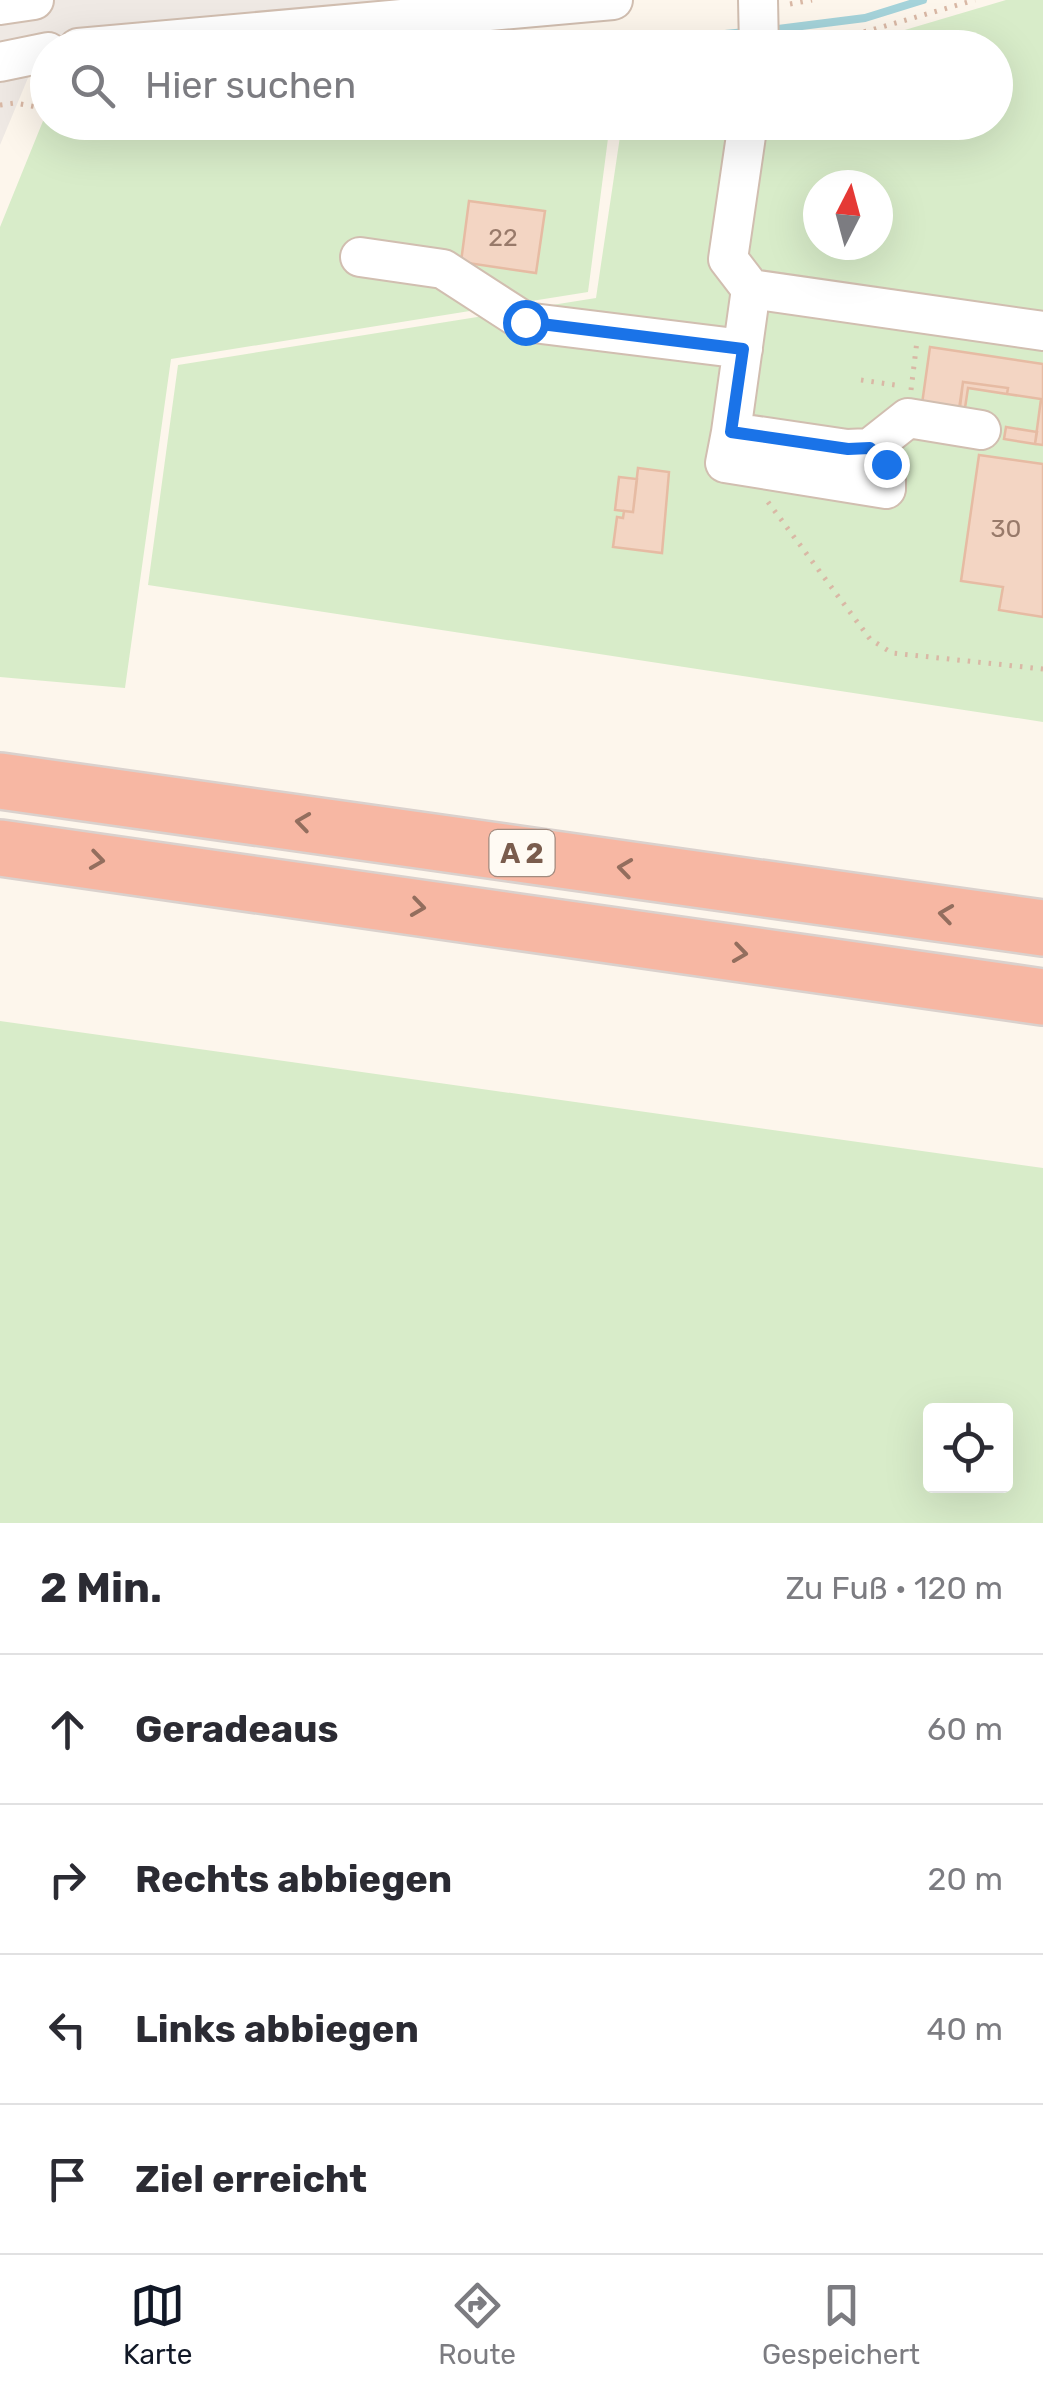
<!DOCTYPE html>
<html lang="de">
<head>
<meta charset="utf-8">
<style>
  :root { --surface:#fff; --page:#f7f7f7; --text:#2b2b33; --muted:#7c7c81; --line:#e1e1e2; --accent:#111827 }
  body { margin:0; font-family:Rubik,sans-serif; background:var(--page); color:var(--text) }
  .controls { position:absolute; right:30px; bottom:30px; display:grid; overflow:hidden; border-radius:10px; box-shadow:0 10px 40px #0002 }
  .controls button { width:90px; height:90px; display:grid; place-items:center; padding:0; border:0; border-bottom:2px solid var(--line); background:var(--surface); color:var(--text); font:50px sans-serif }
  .compass { position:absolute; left:803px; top:170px; width:90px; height:90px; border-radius:50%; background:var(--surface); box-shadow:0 10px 40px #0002; rotate:6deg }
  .stop { position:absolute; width:30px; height:30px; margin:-22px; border:8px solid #1a73e8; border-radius:50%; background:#fff }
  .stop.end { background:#1a73e8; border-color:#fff; box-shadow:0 2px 10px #0008 }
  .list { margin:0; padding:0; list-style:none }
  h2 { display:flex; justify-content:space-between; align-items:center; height:130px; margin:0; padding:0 40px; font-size:42px }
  h2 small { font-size:32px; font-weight:400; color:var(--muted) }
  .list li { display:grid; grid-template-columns:65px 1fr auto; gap:30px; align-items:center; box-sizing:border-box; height:150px; padding:0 40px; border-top:2px solid var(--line) }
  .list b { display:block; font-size:38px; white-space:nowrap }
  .list em { font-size:32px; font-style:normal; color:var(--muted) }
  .icon { flex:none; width:55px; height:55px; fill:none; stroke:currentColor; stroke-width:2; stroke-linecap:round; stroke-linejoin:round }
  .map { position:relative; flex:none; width:1043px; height:1523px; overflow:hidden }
  .search { position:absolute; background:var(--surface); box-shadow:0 10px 40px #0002; left:30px; right:30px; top:30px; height:110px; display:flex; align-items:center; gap:25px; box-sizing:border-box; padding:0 35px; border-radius:55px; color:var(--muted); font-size:38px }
  .sheet { height:730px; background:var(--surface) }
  nav { display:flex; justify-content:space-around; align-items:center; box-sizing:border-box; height:140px; border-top:2px solid var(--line); background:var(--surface); font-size:28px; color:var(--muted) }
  nav a { display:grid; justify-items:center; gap:5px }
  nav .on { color:var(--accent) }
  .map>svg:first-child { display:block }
  .industrial { fill:#efe9e4 }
  .green { fill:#d8ecc9; fill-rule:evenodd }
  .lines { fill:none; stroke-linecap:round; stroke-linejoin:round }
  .stream { stroke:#a5d3da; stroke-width:8 }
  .building { fill:#f3d5c3; stroke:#e6bba3; stroke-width:2.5 }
  .minor-casing { stroke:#d1beb0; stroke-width:42 }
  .highway-casing { stroke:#dad1cd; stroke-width:60 }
  .path { stroke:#d9b8a5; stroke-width:5; stroke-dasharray:2.5 8; stroke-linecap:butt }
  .minor { stroke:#fff; stroke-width:38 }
  .highway { stroke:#f7b7a3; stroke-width:55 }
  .oneway { stroke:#936e5e }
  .route { stroke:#1a73e8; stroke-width:12 }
  .labels { text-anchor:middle; stroke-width:10; stroke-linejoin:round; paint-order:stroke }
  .number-label { font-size:25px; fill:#987a6a }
  .shield { fill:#fffaf3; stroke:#a28b7f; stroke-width:2.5 }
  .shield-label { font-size:28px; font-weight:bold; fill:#7a5c4d }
</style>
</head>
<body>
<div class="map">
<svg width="1043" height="1523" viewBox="0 0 1043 1523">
  <rect width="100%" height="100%" fill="#fdf6ec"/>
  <path class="industrial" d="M0,0h626l-588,54 -38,91z"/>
  <path class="green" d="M1006,0h37v722l-895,-137 30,-220 418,-67 26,-175 374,-1v-74l-201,-1 76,-7zM818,185h60v60h-60z
    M43,121l567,2 -22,169 -417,67 -46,329 -125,-11v-450z
    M0,1021l1043,147v355h-1043zM930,1410h76v76h-76z"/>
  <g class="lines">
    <path class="stream" d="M770,30l95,-12 58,-18
      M576,48l170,-16"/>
  </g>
  <path class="building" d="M469,201l76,10 -9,62 -75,-11z
    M930,347l113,17v81l-8,-1 6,-45 -34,-5 1,-6 -45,-6 -5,34 -37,-5z
    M963,382l45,6 -1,6 -39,-6 -3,20 -5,-1z
    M1006,427l31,5 -2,12 -31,-5z
    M979,455l64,9v153l-44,-7 4,-23 -42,-6z
    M638,468l31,4 -7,81 -49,-6 4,-30 6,1 1,-7 9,1z
    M619,477l18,2 -4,33 -18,-2z"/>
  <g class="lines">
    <defs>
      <path id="minor" d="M758,0l1,48
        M0,5l34,-5
        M78,48l535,-48
        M0,62l48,-10
        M748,122l-20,137 23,30 292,42
        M360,257l83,12 82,53 218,27
        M731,432l-6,31 161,26v-25l-16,-16 -23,1 -116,-17 20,-143
        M870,448l38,-30 73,12"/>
      <path id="highway" d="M0,781l1043,147
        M0,848l1043,149"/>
    </defs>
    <use href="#minor" class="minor-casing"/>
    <use href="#highway" class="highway-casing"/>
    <path class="path" d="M790,4l22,-4
      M791,42l77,-11 107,-31
      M0,105l15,-2 33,6
      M861,380l41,6
      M911,390l6,-49
      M768,502l102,137 22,14 151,16"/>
    <use href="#minor" class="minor"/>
    <use href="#highway" class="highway"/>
  </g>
  <defs><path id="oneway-chevron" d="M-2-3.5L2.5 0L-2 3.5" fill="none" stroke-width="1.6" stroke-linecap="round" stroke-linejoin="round" transform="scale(2.5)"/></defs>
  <g class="oneway">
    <use href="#oneway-chevron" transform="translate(303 822) rotate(-172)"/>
    <use href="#oneway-chevron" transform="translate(97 860) rotate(8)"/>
    <use href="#oneway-chevron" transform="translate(625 868) rotate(-172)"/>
    <use href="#oneway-chevron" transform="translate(418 907) rotate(8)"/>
    <use href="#oneway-chevron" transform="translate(946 914) rotate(-172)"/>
    <use href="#oneway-chevron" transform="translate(740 953) rotate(8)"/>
  </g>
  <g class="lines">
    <path class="route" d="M525,322l218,27 -12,83 117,17 22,-1 16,16"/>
  </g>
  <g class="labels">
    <g class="number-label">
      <text x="503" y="246">22</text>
      <text x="1006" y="537">30</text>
    </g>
    <rect class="shield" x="489.5" y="830" width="65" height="46" rx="8"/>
    <g class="shield-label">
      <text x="522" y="863">A 2</text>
    </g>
  </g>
</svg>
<div class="controls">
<button><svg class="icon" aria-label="locate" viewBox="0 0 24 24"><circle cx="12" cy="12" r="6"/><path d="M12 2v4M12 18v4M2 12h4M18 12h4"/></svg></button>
</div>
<svg class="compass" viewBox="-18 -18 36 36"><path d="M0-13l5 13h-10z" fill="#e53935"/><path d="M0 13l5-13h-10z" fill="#7c7c81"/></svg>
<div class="stop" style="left:525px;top:322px"></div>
<div class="stop end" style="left:886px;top:464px"></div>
<div class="search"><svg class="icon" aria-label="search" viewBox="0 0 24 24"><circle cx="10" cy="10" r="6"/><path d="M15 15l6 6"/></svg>Hier suchen</div>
</div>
<section class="sheet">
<h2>2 Min.<small>Zu Fuß · 120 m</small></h2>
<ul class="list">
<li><svg class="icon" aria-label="ahead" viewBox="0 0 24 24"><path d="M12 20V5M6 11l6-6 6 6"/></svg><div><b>Geradeaus</b></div><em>60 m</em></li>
<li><svg class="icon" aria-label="right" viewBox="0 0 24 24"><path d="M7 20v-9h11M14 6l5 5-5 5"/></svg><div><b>Rechts abbiegen</b></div><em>20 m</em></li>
<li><svg class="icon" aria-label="left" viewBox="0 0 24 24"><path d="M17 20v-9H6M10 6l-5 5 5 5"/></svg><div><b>Links abbiegen</b></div><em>40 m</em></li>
<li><svg class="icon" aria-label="arrive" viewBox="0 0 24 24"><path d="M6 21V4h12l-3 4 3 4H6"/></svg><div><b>Ziel erreicht</b></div></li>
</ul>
</section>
<nav>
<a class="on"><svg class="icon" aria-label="map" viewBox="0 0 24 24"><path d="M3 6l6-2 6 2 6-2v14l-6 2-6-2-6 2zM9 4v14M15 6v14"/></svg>Karte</a>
<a><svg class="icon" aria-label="directions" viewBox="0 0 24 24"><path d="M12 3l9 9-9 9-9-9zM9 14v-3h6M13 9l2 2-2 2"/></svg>Route</a>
<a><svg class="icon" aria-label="saved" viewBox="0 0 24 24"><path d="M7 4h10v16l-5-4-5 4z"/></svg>Gespeichert</a>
</nav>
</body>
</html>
